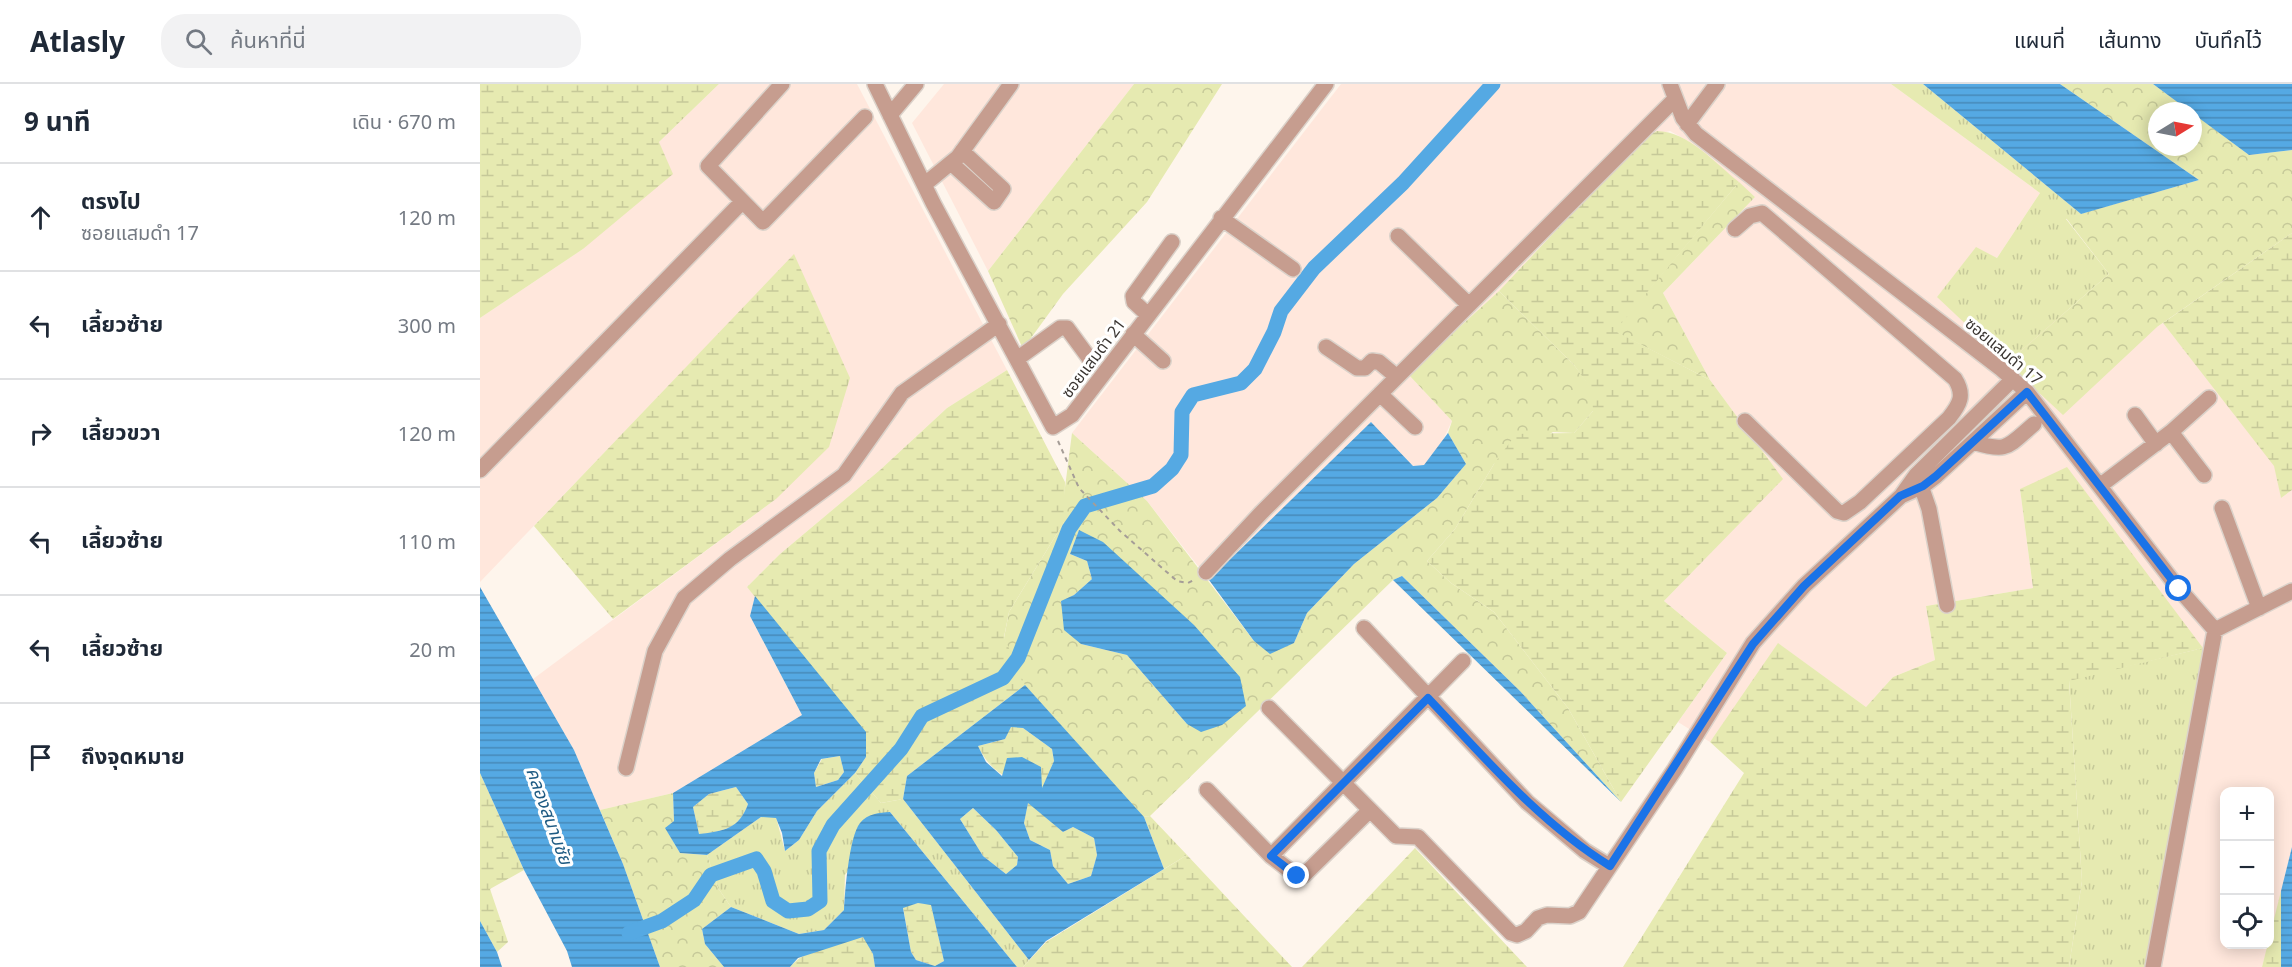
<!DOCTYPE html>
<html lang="th">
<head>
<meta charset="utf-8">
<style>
  :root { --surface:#fff; --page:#f2f2f3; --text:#1f2937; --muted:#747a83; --line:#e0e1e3 }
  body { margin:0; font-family:"Noto Sans","Noto Sans Thai",sans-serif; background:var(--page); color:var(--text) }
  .controls { position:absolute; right:18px; bottom:18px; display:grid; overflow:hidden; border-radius:12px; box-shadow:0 3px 15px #0003 }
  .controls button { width:54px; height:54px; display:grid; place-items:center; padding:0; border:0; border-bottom:2px solid var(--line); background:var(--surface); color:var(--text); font:30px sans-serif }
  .compass { position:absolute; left:1668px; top:18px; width:54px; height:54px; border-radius:50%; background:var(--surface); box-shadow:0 3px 15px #0003; rotate:80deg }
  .stop { position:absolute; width:18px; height:18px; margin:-14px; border:4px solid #1a73e8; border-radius:50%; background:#fff }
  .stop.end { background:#1a73e8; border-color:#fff; box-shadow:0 2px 6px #0008 }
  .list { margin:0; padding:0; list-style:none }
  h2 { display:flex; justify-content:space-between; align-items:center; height:78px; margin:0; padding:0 24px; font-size:26px }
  h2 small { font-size:20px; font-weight:400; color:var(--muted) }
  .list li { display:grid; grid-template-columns:39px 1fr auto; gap:18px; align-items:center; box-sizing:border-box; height:108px; padding:0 24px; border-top:2px solid var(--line) }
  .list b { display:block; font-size:22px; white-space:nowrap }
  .list p { margin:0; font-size:20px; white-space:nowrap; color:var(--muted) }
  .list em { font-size:20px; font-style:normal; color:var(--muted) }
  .icon { flex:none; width:33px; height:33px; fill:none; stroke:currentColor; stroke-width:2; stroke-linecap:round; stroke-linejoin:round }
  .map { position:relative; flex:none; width:1812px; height:883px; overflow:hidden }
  header { display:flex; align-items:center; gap:36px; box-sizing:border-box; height:84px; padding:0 30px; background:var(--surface); border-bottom:2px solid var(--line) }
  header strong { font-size:28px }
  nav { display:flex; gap:33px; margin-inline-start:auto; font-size:21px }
  .search { width:420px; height:54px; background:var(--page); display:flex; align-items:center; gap:15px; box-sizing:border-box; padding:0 21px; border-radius:24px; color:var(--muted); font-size:22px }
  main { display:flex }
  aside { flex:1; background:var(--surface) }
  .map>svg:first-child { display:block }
  .industrial { fill:#ffe7dc }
  .grass { fill:url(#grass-tufts) }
  .forest { fill:url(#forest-crowns); fill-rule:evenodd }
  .wetland { fill:url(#wetland-marsh) }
  .water { fill:url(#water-rules); fill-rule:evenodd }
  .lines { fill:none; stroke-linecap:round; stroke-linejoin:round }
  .canal { stroke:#55a9e3; stroke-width:15 }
  .minor-casing { stroke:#dbd2ca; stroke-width:18 }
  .path { stroke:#a59d97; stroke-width:2; stroke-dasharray:4.5 4.5; stroke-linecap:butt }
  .minor { stroke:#c69d8f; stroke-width:15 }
  .route { stroke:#1a73e8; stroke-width:8 }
  .labels { text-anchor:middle; stroke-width:6; stroke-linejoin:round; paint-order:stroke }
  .street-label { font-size:16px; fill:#3a3531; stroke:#fff }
  .water-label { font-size:18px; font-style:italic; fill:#1f5b83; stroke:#fff }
</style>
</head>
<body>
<header>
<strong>Atlasly</strong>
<div class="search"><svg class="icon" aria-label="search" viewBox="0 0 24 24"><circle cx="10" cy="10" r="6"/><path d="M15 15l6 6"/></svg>ค้นหาที่นี่</div>
<nav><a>แผนที่</a><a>เส้นทาง</a><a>บันทึกไว้</a></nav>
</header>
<main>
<aside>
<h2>9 นาที<small>เดิน · 670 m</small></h2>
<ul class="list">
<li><svg class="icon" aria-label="ahead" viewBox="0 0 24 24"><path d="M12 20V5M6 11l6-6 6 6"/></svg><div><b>ตรงไป</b><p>ซอยแสมดำ 17</p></div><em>120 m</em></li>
<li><svg class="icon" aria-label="left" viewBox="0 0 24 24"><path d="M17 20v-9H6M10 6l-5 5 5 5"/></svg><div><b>เลี้ยวซ้าย</b></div><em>300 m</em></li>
<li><svg class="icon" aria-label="right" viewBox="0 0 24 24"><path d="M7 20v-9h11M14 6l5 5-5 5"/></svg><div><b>เลี้ยวขวา</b></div><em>120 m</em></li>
<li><svg class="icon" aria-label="left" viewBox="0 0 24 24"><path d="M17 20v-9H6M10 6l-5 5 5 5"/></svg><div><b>เลี้ยวซ้าย</b></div><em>110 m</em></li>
<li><svg class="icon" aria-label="left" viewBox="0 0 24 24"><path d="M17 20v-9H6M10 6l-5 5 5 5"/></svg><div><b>เลี้ยวซ้าย</b></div><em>20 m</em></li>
<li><svg class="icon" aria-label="arrive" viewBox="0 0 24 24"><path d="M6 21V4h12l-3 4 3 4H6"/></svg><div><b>ถึงจุดหมาย</b></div></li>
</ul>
</aside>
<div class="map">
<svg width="1812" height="883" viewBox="0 0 1812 883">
  <defs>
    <pattern id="grass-tufts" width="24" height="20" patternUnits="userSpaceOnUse" patternTransform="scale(1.5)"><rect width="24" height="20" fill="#e6eab1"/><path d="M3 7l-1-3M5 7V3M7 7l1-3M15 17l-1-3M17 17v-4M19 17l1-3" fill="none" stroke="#c6c999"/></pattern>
    <pattern id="forest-crowns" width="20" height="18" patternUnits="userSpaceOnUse" patternTransform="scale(1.5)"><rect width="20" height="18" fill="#e6eab1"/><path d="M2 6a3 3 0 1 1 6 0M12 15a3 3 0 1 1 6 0" fill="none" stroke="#c6c999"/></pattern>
    <pattern id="wetland-marsh" width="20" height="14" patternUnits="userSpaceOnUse" patternTransform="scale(1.5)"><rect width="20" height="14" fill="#e6eab1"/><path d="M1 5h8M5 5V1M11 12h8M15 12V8" fill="none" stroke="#c6c999"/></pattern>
    <pattern id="water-rules" width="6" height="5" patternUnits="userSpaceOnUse" patternTransform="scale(1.5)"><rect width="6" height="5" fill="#55a9e3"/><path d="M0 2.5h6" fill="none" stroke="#478ab9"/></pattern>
  </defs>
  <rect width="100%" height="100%" fill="#fef5ec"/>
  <path class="industrial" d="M239,0h138l150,286 -60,38 -67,62 -100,84 -33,33 8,9 -5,20 52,99 -129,78 -73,17 -26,-60 -41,-71 243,-180 18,-244 -314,327v-264l103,-69 76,-107z
    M464,0h190l-146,187 -76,-148z
    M861,0h550l149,109 -43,65 -21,-10 -39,49 220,30 6,-4 112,143 6,32 11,-8v357l-22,91v-146h-46v152l44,1 -6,22h-101l42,-319 -183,-159 13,99 -107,18 9,54 -42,17 -27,30 -87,-63 -69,98 -32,-20 49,-69 -63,-52 118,-122 -72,-99 -47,-87 92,-96 -67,-56 -18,-10 -27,7 -144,153 -91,83 44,47 -13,27 -15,17 -11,1 -42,-44 -162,158 -62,-79 -75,-68z"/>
  <path class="grass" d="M1411,0h32l158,130 -15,5 43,55 -102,89 -70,-66 39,-50 21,11 43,-65z
    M1723,564l-42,319h-92l13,-86 -13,-201z
    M375,689l26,30 22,-4 126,161 -6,7h-6l-127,-155 -45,63 -1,35 -20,20 -25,4 -68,-27 -13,-19 -11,-33 54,-38h15l9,34 14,-11 18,-29z
    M670,732l37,39 -23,14 -20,-52z"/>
  <path class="forest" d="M654,0h88l-75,118 -84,92 -40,55 -35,-78z
    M1580,0h93l37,27h-33v36h36v-34l56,42 43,-5v83l-135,94 -94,88 -56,-52 102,-89 -43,-56 133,-38z
    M1259,98l16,15 -92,96 47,87 -96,-49z
    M1019,207l75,74 19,25v21l-19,22 -21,-1 -59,32 -39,65 -28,32 24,22 43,29 74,96 53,94 -101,-111 -118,-115 -9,4 -243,236 -7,1 -122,-136 -17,-43 5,-26 55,-90v-27l8,-62 75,68 107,140 40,2 13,-30 47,-49 83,-66 29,-34 -18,-31 4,-12 -44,-47zM599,446l108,194 -60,-69 -46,-11 -20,-42 13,-7 18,-16 -5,-18 -17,-7z
    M193,709l1,28 -8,8 14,24 27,2 11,33 13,19 -29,22 3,15 19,23h-64l-37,-103 -23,-54z"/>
  <path class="wetland" d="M0,0h239l-60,58 14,32 -90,75 -103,69z
    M1177,47c31,0 59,33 82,51l-124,149 95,49 73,99 -119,122 63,52 -106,149 -53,-94 -74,-96 -43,-29 -24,-22 28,-32 39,-65 22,-30 58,-1 19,-22 -1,-21 -18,-25 -75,-74 144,-153z
    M1812,149v257l-11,8 -7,-32 -111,-143z
    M314,170l56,124 -21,69 -53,52 -163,120 -79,-93z
    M527,286l58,112 -1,40 -55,90 -5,25 21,48 -118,91 -4,23 -22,4 -26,-30 11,-16 -1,-25 -118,-145 33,-33 100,-84 67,-62z
    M1587,383l136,181 -134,33 13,200 -13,86h-446l121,-194 -34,-31 68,-99 88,64 27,-30 42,-17 -9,-54 107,-18 -13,-99z
    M531,642l12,2 29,21 2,12 -12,28c-31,-10 -49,-12 -64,-43l27,-7z
    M360,672l4,16 -6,8 -22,7 -2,-14 8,-14z
    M0,689l44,97 -34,19 18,53 -11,10 -17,-31z
    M256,703l12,17c-9,26 -24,26 -49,31l-6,-28 16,-13z
    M548,718l35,30 10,-5 21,11 3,17 -6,21 -23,8 -15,-18 -3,-16 -20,-10 -6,-17z
    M493,724l23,22 22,27 -1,8 -11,9 -23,-18 -23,-37z
    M935,764l112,119h-225z
    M707,771l105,112h-269l23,-25z
    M1801,807v76h-19z
    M438,819l13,1 13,57 -9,5 -19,-6 -5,-8 -8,-45z
    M384,853l9,17 2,13h-85c14,-17 51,-28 74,-30z"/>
  <path class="water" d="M1443,0h137l139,96 -118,34z
    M1673,0h139v66l-43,5z
    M891,338l42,44 11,-1 24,-32 18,31 -29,34 -83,66 -47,49 -13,30 -24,11 -16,-13 -45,-61z
    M599,446l24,12 91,83 46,52 6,29 -24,19 -21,7 -14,-8 -60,-69 -46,-11 -17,-14 -3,-29 13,-6 18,-16 -5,-18 -17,-7z
    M922,492l118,115 101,111 -228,-222z
    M0,503l94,163 49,114 37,103h-88l-5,-16 -43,-81 -44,-97z
    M275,512l111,136v25l-11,16 -38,38 -18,29 -14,11 -3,-18 -6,-15 -15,-1 -54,38 -27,-2 -15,-25 9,-7 -1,-28 129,-78 -52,-99zM360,672l4,16 -6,8 -22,7 -2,-14 7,-14zM256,703l12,17c-9,25 -24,27 -49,30l-6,-27 16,-13z
    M545,601l119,132 20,52 -118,72 -17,19 -126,-161 4,-23zM531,643l12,1 29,21 2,12 -12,27 -1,-21 -19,-10 -15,1 -5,18 -16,-14 -8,-16 27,-7zM548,719l35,29 10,-5 21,11 3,17 -6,21 -23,8 -15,-18 -3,-16 -20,-10 -6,-17zM493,724l23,22 22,27 -1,8 -11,9 -23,-18 -23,-37z
    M410,728l127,155h-142l-2,-13 -10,-17 -65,21 -8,9h-66l-19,-23 -3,-15 29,-22 68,27 25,-4 20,-20c1,-19 5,-73 16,-87 8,-10 19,-10 30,-11zM438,819l13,2 13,56 -9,5 -19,-6 -5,-8 -8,-44z
    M1812,763v120h-11v-76z
    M0,837l17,31 5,15h-22z"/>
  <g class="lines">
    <path class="canal" d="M149,849l33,-12 32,-21 17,-25 45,-16 8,12 9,30 15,10 20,-2 12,-8 -1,-50 14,-26 68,-76 21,-33 81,-38 15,-20 51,-129 16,-23 68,-20 19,-17 9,-14 1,-43 11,-17 48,-12 14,-14 19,-37 7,-21 33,-43 89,-85 90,-99"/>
    <defs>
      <path id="minor" d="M302,0l-74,82 55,56 102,-105
        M395,0l58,119 120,224 19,-12 254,-331
        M1190,0l13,34 13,16 304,234 27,24 152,197 36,41 77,-39
        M410,31l26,-31
        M1207,40l30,-40
        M471,79l43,39 9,-13 -41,-38
        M445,100l33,-27 53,-73
        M741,134l72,51
        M1255,145l15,-13 12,-3 193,166c10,16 5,25 -6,39l-89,84 -16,11 -7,-2 -92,-90
        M918,152l71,69
        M668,231l-14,-13 -1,-6 39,-54
        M653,250l30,27
        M846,263l31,21h8l7,-7 7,1 18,15
        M537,275l43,-31h7l25,34
        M900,310l35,33
        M1655,331l21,29
        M1691,348l33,43
        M1493,358c35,11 34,5 61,-18
        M0,386l262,-268
        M1439,396l10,29 18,96
        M1621,401l70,-53 38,-34
        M1421,412l22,-10 13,-10 91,-84
        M1742,424l37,100
        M726,488l56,-60 413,-413
        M884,544l163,174 58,49 24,15
        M789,624l127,128 22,1 93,96 6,2 9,-4 12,-13 9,-3 23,1 9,-4 96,-143 78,-126 51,-57 97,-90 15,-21 97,-96
        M146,684l29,-117 29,-53 46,-39 114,-84 58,-82 97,-69
        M727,706l64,66 26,20 7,-1 66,-65
        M791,772l192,-195
        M1673,883l62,-337"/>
    </defs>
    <use href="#minor" class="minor-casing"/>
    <path class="path" d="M578,357l21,47 41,43 57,50 11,2 6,-3"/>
    <use href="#minor" class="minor"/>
  </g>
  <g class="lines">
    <path class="route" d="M817,792l-26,-20 157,-158c57,60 111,124 182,168l143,-222 51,-58 96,-90 23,-10 13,-10 91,-84 152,197"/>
  </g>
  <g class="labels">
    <g class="street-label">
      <text transform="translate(1524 267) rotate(40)" y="6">ซอยแสมดำ 17</text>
      <text transform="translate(613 274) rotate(-53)" y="6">ซอยแสมดำ 21</text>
    </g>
    <g class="water-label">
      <text transform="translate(69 732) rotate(70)" y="6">คลองสนามชัย</text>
    </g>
  </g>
</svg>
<div class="controls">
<button>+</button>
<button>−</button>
<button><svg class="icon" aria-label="locate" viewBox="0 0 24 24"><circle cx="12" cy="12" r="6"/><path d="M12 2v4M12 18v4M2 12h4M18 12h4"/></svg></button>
</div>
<svg class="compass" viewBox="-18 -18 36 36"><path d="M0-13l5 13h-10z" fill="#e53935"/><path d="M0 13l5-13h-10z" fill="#747a83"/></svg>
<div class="stop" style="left:1699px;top:505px"></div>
<div class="stop end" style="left:817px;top:792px"></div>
</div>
</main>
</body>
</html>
